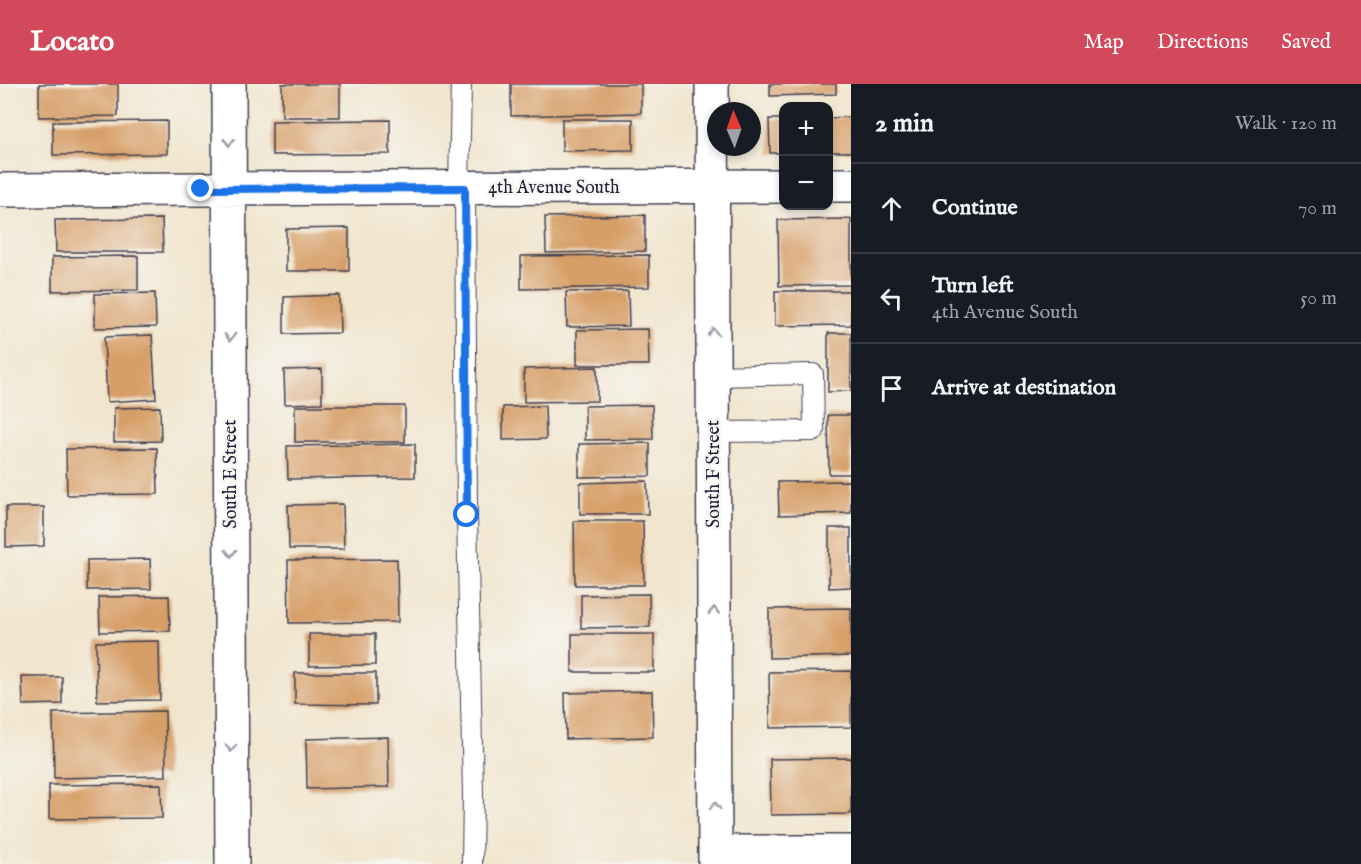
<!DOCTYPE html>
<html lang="en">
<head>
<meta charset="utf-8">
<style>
  :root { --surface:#171b24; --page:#242831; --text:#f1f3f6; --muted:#9ea1a6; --line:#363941; --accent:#d1495b }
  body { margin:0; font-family:"IM FELL English",serif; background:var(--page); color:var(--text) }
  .controls { position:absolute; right:18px; top:18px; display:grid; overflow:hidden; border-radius:12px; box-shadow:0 3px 9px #0003 }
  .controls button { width:54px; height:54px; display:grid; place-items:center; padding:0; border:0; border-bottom:2px solid var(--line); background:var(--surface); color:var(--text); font:30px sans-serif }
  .compass { position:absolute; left:707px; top:18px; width:54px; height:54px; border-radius:50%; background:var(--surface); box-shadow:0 3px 9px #0003; rotate:358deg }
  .stop { position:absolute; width:18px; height:18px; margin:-14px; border:4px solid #1a73e8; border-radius:50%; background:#fff }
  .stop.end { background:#1a73e8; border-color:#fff; box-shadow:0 2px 6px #0008 }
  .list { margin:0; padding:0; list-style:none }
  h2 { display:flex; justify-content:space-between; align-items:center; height:78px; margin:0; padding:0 24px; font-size:26px }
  h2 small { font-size:20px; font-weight:400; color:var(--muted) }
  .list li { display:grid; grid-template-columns:39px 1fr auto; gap:18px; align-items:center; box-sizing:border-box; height:90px; padding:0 24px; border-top:2px solid var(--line) }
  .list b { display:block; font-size:22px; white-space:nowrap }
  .list p { margin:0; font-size:20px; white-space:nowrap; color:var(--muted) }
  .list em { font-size:20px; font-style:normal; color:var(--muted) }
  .icon { flex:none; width:33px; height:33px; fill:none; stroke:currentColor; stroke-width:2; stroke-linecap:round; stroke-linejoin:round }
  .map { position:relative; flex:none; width:851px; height:780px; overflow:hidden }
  header { display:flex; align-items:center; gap:36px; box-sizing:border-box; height:84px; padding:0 30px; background:var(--accent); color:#fff }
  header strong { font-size:28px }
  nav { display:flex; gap:33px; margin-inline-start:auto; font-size:21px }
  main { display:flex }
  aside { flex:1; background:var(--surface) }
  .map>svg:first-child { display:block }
  .building { fill:#d79f68 }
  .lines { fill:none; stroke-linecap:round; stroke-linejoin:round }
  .lane-casing { stroke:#413f51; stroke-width:22 }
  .street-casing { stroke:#413f51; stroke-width:36 }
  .lane { stroke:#fff; stroke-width:20 }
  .street { stroke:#fff; stroke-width:33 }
  .oneway { stroke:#9c9ca7 }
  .route { stroke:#1a73e8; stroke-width:8 }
  .labels { text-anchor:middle; stroke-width:5; stroke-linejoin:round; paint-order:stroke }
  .street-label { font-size:18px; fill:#22223b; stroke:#f6f6f2 }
</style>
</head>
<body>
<header>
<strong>Locato</strong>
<nav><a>Map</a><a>Directions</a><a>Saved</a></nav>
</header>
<main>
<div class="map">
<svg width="851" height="780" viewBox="0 0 851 780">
  <rect width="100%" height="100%" fill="#f6f6f2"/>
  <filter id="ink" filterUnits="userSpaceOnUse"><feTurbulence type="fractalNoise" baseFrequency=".0167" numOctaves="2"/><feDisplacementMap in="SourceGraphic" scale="12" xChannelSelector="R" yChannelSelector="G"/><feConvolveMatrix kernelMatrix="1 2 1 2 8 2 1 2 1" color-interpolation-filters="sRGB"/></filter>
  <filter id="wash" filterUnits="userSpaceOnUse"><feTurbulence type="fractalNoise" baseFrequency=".008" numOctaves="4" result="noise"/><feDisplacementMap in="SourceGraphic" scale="24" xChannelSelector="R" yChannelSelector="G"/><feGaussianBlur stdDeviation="1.35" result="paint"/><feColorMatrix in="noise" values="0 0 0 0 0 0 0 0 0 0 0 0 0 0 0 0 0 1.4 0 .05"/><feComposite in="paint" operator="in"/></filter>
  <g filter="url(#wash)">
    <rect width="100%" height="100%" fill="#f1e5cd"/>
    <g id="blocks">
      <path class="building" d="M39,0h79v32l-79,1z
        M282,0h58v33h-58z
        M511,0h130v29l-130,3z
        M770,0h66v10l-66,2z
        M851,33v35h-23v-34z
        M562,35h71v31l-71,1z
        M769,35h15v34h-14z
        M390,36v34l-118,1v-34z
        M167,37v33l-114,1v-33z
        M645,131v36l-99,2 -1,-36z
        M162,135l1,33h-107l-1,-32z
        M851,135v66l-72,1 -1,-66z
        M349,144v43h-63v-42z
        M649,171v32l-128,2v-33z
        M138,172v34l-86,1v-34z
        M628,207l1,35 -62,1 -1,-35z
        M775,207h76v34l-76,1z
        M155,209l1,34 -61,1v-34z
        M339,211l1,38 -56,1v-37z
        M648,245l1,36h-72v-35z
        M828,249h23v58l-23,1z
        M152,251l4,64 -49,3 -3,-65z
        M597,283v34l-73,1v-33z
        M322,285v34l-37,1 -1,-34z
        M652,321l1,34 -68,1v-34z
        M295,322h110v36h-110z
        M545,322l1,33 -43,1v-33z
        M160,323l1,34 -47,1v-34z
        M828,331h23v59h-22z
        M650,359v33l-71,1v-33z
        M415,360v33l-127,2 -1,-33z
        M157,364l1,46 -91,1 -1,-46z
        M647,397l1,33h-68v-31z
        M851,397v32l-72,2 -1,-33z
        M343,420l1,45h-55l-1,-44z
        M6,423h38v39l-38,1z
        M574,437h69l1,64h-69z
        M829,444h22v59l-22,1z
        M150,475l1,30 -64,1v-30z
        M397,475l1,63 -109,1 -1,-63z
        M649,510l1,33 -69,1v-33z
        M169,512l1,35 -70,1 -1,-35z
        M851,524v48l-82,2v-49z
        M309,550h66v31l-66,1z
        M572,550h82v38h-82z
        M159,557l1,59 -63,1 -1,-59z
        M851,587v56l-81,1 -1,-56z
        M295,589h81v32l-81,-1z
        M22,593h40v27l-39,1z
        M652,607l1,46 -87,2 -1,-46z
        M165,627l1,65 -112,2 -1,-65z
        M388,653l1,50 -82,2 -1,-50z
        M851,674v56l-80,1 -1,-56z
        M161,700l1,34 -113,1v-34z"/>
    </g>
  </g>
  <g filter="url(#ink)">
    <use href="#blocks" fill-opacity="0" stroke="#413f51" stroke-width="1.5"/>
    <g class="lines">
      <defs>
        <path id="lane" d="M459,104l2,-104
          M465,104l2,327 6,279 -1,70
          M713,292l100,-2 1,57 -101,1"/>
        <path id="street" d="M229,0l3,780
          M712,0l3,780
          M828,101h23
          M0,106l784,-4
          M715,768h136"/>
      </defs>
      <use href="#lane" class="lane-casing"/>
      <use href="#street" class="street-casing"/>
      <use href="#lane" class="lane"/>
      <use href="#street" class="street"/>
    </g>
    <defs><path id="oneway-chevron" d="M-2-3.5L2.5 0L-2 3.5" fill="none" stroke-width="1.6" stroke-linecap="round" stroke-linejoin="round" transform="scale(1.5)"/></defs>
    <g class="oneway">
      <use href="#oneway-chevron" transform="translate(229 58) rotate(90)"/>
      <use href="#oneway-chevron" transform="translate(713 248) rotate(-90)"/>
      <use href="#oneway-chevron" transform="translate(230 253) rotate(90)"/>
      <use href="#oneway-chevron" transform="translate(231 469) rotate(90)"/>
      <use href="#oneway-chevron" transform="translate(714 527) rotate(-90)"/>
      <use href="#oneway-chevron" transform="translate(231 664) rotate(90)"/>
      <use href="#oneway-chevron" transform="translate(715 722) rotate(-90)"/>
    </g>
  </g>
  <g class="lines" filter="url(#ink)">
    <path class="route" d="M201,105l264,-1 2,327"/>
  </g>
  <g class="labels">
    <g class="street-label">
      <text x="554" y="109">4th Avenue South</text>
      <text transform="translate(230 390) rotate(-90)" y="6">South E Street</text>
      <text transform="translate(713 390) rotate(-90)" y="6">South F Street</text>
    </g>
  </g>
</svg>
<div class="controls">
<button>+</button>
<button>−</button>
</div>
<svg class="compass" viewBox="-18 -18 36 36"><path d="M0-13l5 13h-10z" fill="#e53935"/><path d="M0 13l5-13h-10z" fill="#9ea1a6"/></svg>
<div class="stop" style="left:467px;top:431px"></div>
<div class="stop end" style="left:201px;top:105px"></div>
</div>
<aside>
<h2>2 min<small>Walk · 120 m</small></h2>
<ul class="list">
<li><svg class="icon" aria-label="ahead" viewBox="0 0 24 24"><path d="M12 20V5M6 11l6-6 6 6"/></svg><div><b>Continue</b></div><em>70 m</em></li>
<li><svg class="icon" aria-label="left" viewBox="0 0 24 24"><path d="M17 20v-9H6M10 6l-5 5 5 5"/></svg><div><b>Turn left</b><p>4th Avenue South</p></div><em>50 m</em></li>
<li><svg class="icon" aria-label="arrive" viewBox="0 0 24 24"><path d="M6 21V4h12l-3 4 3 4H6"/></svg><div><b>Arrive at destination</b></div></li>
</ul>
</aside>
</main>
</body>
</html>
